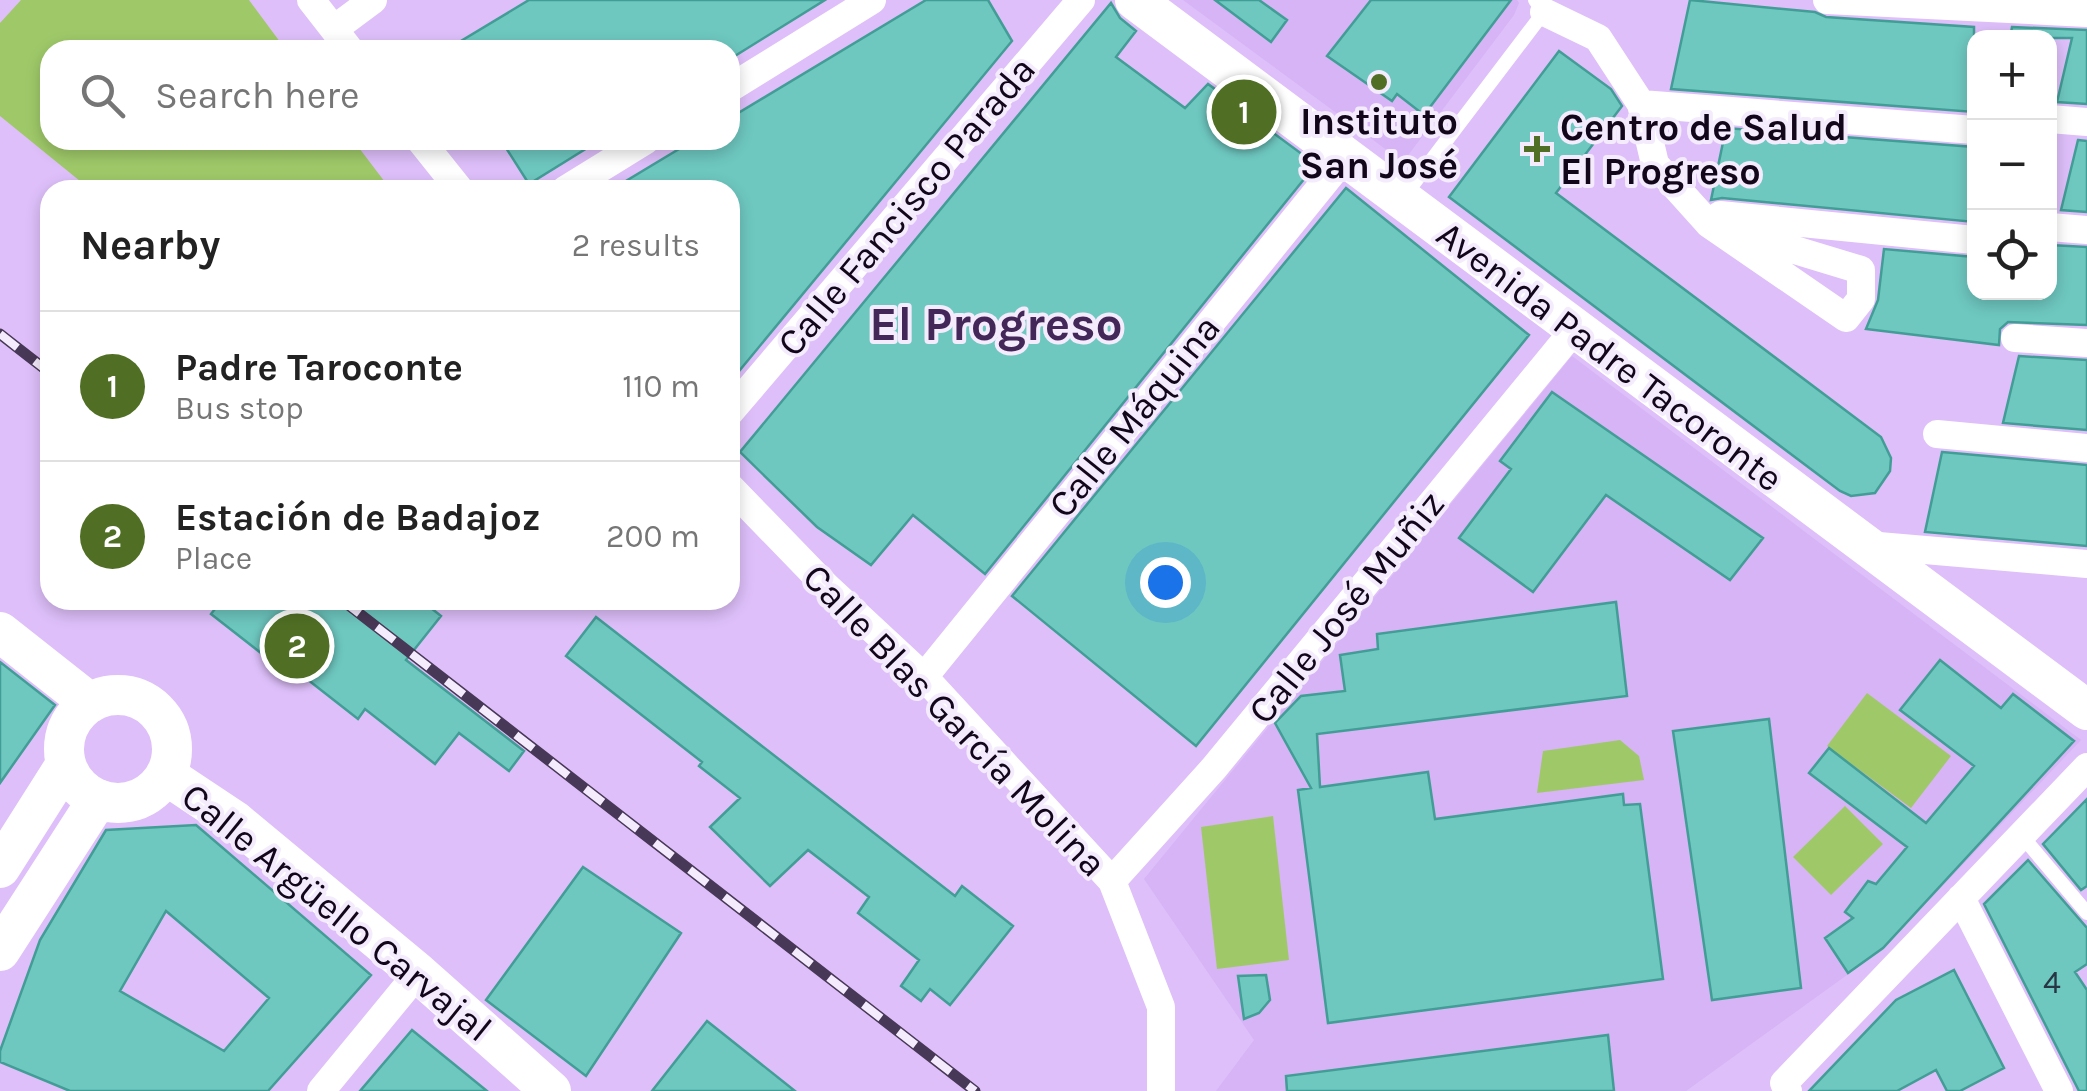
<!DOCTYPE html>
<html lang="en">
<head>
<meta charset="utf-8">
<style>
  :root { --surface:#fff; --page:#f2f2f2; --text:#222; --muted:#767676; --line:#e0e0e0; --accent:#506f24 }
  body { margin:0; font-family:Karla,sans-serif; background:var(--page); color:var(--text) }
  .controls { position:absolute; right:30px; top:30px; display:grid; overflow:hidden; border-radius:20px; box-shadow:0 5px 15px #0003 }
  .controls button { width:90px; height:90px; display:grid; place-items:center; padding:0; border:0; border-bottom:2px solid var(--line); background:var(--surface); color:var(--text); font:50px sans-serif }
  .you { position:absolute; left:1165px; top:582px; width:35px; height:35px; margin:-25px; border:8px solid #fff; border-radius:50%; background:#1a73e8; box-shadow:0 0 0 15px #1a73e833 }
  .badge { display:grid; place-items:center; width:65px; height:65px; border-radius:50%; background:var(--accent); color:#fff; font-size:32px; font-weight:700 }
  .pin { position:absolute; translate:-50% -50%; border:5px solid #fff; box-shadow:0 2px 10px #0006 }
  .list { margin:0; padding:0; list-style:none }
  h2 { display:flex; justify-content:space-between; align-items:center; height:130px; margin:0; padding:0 40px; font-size:42px }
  h2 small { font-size:32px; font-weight:400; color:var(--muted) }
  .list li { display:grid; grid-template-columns:65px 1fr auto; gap:30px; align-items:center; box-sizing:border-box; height:150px; padding:0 40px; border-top:2px solid var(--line) }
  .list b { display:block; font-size:38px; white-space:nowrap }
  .list p { margin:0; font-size:32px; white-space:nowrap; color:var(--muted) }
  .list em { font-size:32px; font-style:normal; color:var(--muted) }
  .icon { flex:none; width:55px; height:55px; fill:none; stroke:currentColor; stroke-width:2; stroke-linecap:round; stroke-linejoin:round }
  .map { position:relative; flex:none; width:2087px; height:1091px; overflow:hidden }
  .search { position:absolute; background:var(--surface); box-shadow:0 5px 15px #0003; left:40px; top:40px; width:700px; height:110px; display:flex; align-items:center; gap:25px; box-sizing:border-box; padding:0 35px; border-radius:30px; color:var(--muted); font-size:38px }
  .panel { position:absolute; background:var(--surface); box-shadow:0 5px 15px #0003; left:40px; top:180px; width:700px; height:430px; border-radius:30px }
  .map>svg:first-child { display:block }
  .built { fill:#d6b4f5 }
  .green { fill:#9fc969 }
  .building { fill:#6ec8c0; stroke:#429d96; stroke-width:2.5; fill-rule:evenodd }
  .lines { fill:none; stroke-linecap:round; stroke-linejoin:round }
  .lane { stroke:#fff; stroke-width:14 }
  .street { stroke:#fff; stroke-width:28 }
  .secondary { stroke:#fff; stroke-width:40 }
  .rail-casing { stroke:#483857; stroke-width:11 }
  .rail { stroke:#f4ebfd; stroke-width:8; stroke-dasharray:22; stroke-linecap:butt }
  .poi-dot { fill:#506f24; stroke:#f4ebfd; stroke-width:4 }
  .labels { text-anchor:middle; stroke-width:8; stroke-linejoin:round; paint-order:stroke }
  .number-label { font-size:32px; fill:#283644 }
  .poi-label { font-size:38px; font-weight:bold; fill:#11061a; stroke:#f4ebfd }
  .street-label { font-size:38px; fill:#11061a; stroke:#f4ebfd }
  .district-label { font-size:48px; font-weight:bold; fill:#432758; stroke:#f4ebfd }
</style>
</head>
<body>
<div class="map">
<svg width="2087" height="1091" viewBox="0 0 2087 1091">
  <rect width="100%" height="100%" fill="#debffa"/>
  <path class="built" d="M1183,0h334l2,3 -5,12 -111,147z
    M1572,356l509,384 -198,209 -197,142h-470l38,-51 -110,-161z"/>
  <path class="green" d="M21,0h228l37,50h-236v90h303l38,50h-300l-91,-74v-93z
    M1867,693l84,63 -40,52 -84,-62z
    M1620,740l19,16 5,24 -107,13 6,-42z
    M1845,806l38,38 -52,51 -38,-38z
    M1273,816l16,144 -72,9 -16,-142z"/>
  <path class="building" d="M529,0h296l-95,59v-9h-284z
    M926,0h62l24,41 -282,341v-192h-119l83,-50h36v-22z
    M1215,0h44l28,20 -16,22z
    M1371,0h140l-87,115 -27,-21 -5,7 -65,-45z
    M1690,0l125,12 11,5 148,10v85l-303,-23z
    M1111,3l9,15 16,13 -20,26 69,51 23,-24 30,22 -4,5 30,26 8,-5 38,28 -1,13 -324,401 -72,-59 -42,50 -54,-38 -77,-75z
    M2012,27l75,3v74l-30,-2 15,-64h-62z
    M1559,51l52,38 11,17 -66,87 325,244 10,21 -1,13 -15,22 -24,3 -11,-5 -391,-294z
    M1726,128l248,19v75l-252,-24 -11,2z
    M501,140h99l-71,44z
    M2078,140l9,1v71l-26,-2z
    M1346,188l183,147 -333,411 -184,-150z
    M2050,245l37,2v78l-79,-3 -8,7 -1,16 -133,-16 12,-29 6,-51 90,8v35h76z
    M2019,356l68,4v70l-84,-7z
    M1552,392l211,146 -33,42 -124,-85 -73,97 -74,-54 52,-69 -11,-8z
    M1942,452l145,13v81l-162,-14z
    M222,600h199l20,16 -35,44 118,91 -15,20 -50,-38 -24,31 -70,-55 -7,10 -69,-54 -5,6 -73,-57z
    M1616,602l11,94 -310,38 3,53 108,-15 7,47 188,-25 1,11 16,-1 23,175 -335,44 -30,-233 13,-2 -36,-65 26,-27 44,-5 -5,-36 38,-6 -1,-15z
    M596,617l359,279 7,-10 51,40 -63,79 -20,-16 -9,12 -20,-15 18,-26 -61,-47 11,-16 -61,-47 -38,36 -60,-59 30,-29 -41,-32 3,-4 -136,-106z
    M1940,660l61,48 12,-14 61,47 -191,207 -35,25 -23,-35 28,-20 -8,-6 23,-31 8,3 31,-37 -98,-74 20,-25 97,75 48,-57 -74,-56z
    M0,662l55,43 -55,78z
    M1769,719l32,269 -89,12 -39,-269z
    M2087,799v87l-6,4 -38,-46z
    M196,825l175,150 -103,116h-198l-70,-29v-11l40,-111 66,-110zM166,911l103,87 -45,53 -104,-60z
    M2028,860l59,68v36l-12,8 12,18v101h-8l-95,-187z
    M583,867l98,66 -95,143 -100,-76z
    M1954,970l50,98 -44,23h-13l-11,-21 -39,21h-88l87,-91z
    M1266,975l4,25 -11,13 -15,6 -6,-43z
    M707,1021l88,70h-143z
    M412,1030l75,61h-127z
    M1608,1035l6,56h-327l-1,-15z"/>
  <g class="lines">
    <path class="lane" d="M1405,195l139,-183 -9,-12
      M2022,836l65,77"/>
    <path class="street" d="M311,0l39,50
      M1827,0l260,13
      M1544,12l54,26 43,66 14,60 54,60 152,46v29l-15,19 -137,-94
      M334,29l39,-29
      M730,88l142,-88
      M1641,104l333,26
      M2050,119l37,3
      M420,140l40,50
      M565,190l81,-50
      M1720,215l254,25
      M2050,227l37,3
      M2015,338l72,5
      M730,412l351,-412
      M1937,434l150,14
      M730,487l96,99 98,91 188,204 49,126v84
      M1867,545l220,19
      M924,677l421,-520
      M1112,881l102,-113 361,-439
      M1961,898l98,193
      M321,1091l97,-118
      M1788,1091l-4,-8 303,-316"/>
    <path class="secondary" d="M1135,0l952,710
      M0,632l90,71
      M64 749a54 54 0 1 1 108 0a54 54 0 1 1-108 0Z
      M166,775l69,46 183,152 133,118
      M0,868l66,-104
      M0,951l98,-152"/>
    <defs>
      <path id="rail" d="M0,334l50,39
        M342,600l633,491"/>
    </defs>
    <use href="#rail" class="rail-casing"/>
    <use href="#rail" class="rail"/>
  </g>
  <g class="poi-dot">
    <circle cx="1379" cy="82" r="10"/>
    <path d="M1532 134h10v10h10v10h-10v10h-10v-10h-10v-10h10z"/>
  </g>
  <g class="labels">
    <g class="number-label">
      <text x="2052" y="993">4</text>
    </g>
    <g class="poi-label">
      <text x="1379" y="134">Instituto<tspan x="1379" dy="44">San José</tspan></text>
      <text x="1560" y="140" text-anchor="start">Centro de Salud<tspan x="1560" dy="44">El Progreso</tspan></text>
    </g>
    <g class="street-label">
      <text transform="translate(906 206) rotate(-50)" y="13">Calle Fancisco Parada</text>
      <text transform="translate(1610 356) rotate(37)" y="13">Avenida Padre Tacoronte</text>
      <text transform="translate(1134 416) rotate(-51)" y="13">Calle Máquina</text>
      <text transform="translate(1346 607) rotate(-51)" y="13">Calle José Muñiz</text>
      <text transform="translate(955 720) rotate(46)" y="13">Calle Blas García Molina</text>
      <text transform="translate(337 912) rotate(39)" y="13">Calle Argüello Carvajal</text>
    </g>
    <g class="district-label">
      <text x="996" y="340">El Progreso</text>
    </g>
  </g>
</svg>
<div class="controls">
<button>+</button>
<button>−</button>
<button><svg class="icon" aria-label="locate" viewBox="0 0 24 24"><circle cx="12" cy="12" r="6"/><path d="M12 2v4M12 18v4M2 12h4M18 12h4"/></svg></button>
</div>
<div class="you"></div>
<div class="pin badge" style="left:1244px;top:112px">1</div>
<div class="pin badge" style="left:297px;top:646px">2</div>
<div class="search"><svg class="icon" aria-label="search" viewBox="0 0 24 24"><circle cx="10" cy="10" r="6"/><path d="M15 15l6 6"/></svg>Search here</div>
<section class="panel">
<h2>Nearby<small>2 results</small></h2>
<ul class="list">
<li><span class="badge">1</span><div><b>Padre Taroconte</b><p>Bus stop</p></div><em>110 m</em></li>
<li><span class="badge">2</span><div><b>Estación de Badajoz</b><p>Place</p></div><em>200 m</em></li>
</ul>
</section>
</div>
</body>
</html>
